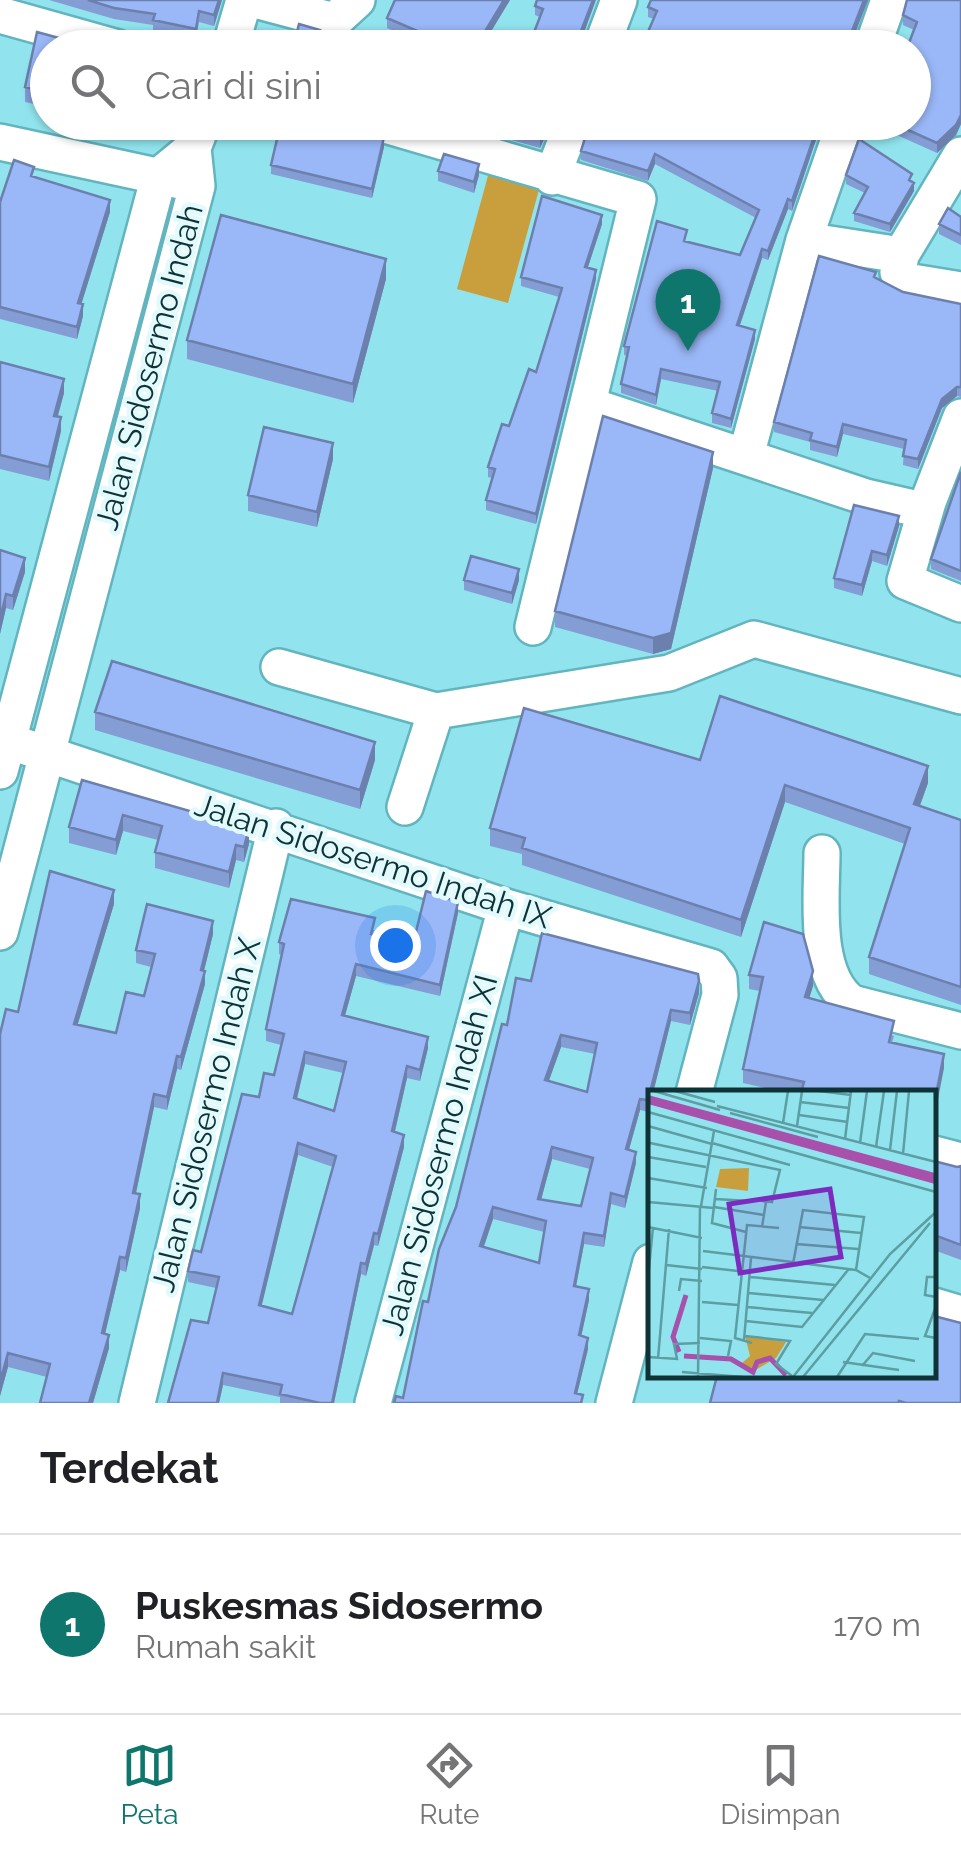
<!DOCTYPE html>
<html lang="id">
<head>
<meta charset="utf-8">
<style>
  :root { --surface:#fff; --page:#f6f6f6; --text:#202124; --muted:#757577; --line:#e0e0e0; --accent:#0f766e }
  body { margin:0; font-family:Raleway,sans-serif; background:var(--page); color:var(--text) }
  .you { position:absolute; left:395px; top:945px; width:35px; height:35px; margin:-25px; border:8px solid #fff; border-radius:50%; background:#1a73e8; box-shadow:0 0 0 15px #1a73e833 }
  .badge { display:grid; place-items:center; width:65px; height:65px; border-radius:50%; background:var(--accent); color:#fff; font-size:32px; font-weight:700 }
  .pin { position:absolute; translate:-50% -82px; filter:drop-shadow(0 2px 5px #0008) }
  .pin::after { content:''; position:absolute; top:52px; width:35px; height:30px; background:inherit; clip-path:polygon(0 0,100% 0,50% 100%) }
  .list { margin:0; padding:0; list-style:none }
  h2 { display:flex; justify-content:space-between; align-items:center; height:130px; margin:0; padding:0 40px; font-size:42px }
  h2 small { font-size:32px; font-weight:400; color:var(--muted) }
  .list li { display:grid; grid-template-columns:65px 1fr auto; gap:30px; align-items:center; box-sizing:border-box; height:180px; padding:0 40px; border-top:2px solid var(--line) }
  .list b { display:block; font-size:38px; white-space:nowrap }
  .list p { margin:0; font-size:32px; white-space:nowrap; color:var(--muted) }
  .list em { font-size:32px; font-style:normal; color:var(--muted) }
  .icon { flex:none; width:55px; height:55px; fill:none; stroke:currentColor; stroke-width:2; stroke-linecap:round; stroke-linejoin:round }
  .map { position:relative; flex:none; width:961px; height:1403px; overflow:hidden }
  .search { position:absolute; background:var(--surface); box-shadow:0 2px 8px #0004; left:30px; right:30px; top:30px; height:110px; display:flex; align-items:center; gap:25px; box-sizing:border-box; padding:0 35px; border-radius:55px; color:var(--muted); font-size:38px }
  .sheet { height:310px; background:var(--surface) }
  nav { display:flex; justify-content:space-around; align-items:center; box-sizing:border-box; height:140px; border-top:2px solid var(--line); background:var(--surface); font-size:28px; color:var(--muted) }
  nav a { display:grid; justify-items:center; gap:5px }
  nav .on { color:var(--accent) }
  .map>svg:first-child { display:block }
  .green { fill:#c89f3c }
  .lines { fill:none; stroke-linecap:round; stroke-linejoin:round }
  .minor-casing { stroke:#62b5be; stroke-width:40 }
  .minor { stroke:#fff; stroke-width:35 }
  .wall { fill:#849dd4; fill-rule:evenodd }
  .shaded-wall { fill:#6c80ad }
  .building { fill:#9ab7f7; stroke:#6c80ad; stroke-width:2.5; fill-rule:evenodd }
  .labels { text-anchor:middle; stroke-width:9; stroke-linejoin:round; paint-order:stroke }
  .street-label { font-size:32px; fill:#0e3236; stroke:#e3fafd }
  .inset-river { fill:none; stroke:#a750ac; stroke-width:5 }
  .inset-road { fill:none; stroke:#5d9da4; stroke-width:2.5 }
  .view { fill:#7b2cbf; fill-opacity:0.15; stroke:#7b2cbf; stroke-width:5 }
  .inset-edge { fill:none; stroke:#0e3236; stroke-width:5 }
</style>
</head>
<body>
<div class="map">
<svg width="961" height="1403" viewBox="0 0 961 1403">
  <rect width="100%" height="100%" fill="#91e4ee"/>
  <path class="green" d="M489,172l51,14 -32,117 -51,-14z"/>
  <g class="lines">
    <defs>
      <path id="minor" d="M255,0l79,21 23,-21
        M0,15l118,33
        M230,48l14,-48
        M601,48l18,-48
        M872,48l17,-48
        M375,122l263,77 -105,428
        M0,142l180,39
        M552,177l21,-55
        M804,240l97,15
        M961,290l-55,-9 -8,-9 3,-17 60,-100
        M589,405l277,92 52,12 10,-7 33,-85
        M746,456l58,-216 41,-118
        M928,502l-23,79 56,23
        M279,667l157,44 233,-38 85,-34 207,57
        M8,741l498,166 205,60 8,11 1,17 -26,98
        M0,771l159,-595 34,-28 10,-26
        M405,807l31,-96
        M822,853c0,43 -10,122 30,150l109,28
        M0,932l197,-746 -4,-38
        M934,1154l27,7
        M934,1306l27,8
        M137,1403l139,-576
        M373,1403l133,-496
        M614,1403l37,-141"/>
    </defs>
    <use href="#minor" class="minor-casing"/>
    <use href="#minor" class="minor"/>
  </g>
  <path class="wall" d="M49,0h173l-8,26 -15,-4 -3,18 -43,-9v-6l-39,-6z
    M395,0h115l-29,48h-47l-47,-20v-10z
    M596,0l-56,17 -5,-2v-9z
    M651,0h217l-15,39 -199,-20 -6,-2v-10z
    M961,0v124l-5,11 -19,18 -58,-26v-5h35v-92l-11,-5v-10z
    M48,48v59l-23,-5v-15z
    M448,122h104l-12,26z
    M822,122l-30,89 -4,-2 -20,51 -6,-2 -22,67 15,14 -24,89 -19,-5v-10l6,-22 -57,-12 -5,26 -35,-12v-9l6,-28 -3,-1v-9l63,-105 53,14 16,-37 -101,-54 -7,17 -67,-21v-9z
    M360,128l24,19 -12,51 -101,-24v-9z
    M438,171l41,4 -5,18 -36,-12z
    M846,175l66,7 2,9 -24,41 -36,-11v-8l11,-20 -19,-9z
    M34,177l76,35 -29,92 2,12 -6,23 -77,-20v-117z
    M961,217v28l-22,-11v-10z
    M602,224l-14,43 8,12 -60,245 -50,-14v-10l6,-22 -4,-1v-10l48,-95 23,-75 -38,-11v-9z
    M876,278l27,14 58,12v93l-4,-1 -15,12 -24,61 -15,-4 1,-16 -61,-15 -6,23 -27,-7v-8l-36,-10v-10z
    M386,279l-33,124 -166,-44v-19z
    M0,362l64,31 -6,23 3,15 -12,50 -49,-12z
    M333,459l-16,68 -69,-16v-16z
    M713,468l-42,181 -18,5 -98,-27v-16z
    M961,472v109l-30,-12v-10z
    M899,526l-12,40 -15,-5 -10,35 -28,-8v-10z
    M0,550l25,22 -12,38 -7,-2 -6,26z
    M464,580h55l-7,24 -48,-14z
    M95,712l280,48 -15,49 -265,-79z
    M700,760l228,23 -8,23 41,14v185l-92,-31v-17l36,-113 -120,-42 -44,135 -219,-72v-11l-32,-8v-18z
    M82,780l167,64 -5,18 -8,-2 -7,28 -74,-20v-16l3,-12 -35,-9 -7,24 -47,-12v-16z
    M114,904l-37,121 39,8 28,-37 7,-29 -15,-4v-13l77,-16 -9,37 1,13 -24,86 -4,-1 -10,41 -13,-3 -18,87 4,14 -14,64 -6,-2 -15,64 4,14 -16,55h-53l7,-26 -39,-10 -8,29v-362z
    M458,913l-18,83 -84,-20 -11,40 83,32 -8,33 -13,-3 -12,54 9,15 -26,99 -4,-1 -8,31 -5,-2 -27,129h-54v-6l-57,-12 -4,18h-51l40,-80 8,-35 -28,-6v-11l13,-19 58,-155 15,-22 7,-30 -15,-4v-12l16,-74 -3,-1v-12l96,-12 -1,4 39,10zM305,1064l38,9 -9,38 -37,-12zM298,1155l35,12 -41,147 -31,-8z
    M749,975l64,11 -4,12 85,38 -2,7 52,25 -10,25h-147l-44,-10v-14l17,-78 -11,-2z
    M531,981l168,12 -9,32 -19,-4 -18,72h-2l-3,19 -8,-2 -11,40 7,13 -11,45 -14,-4 -7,43 -20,-3 -8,42 13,14 -8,36 7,13 -11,44 6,10 -180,-5 104,-373zM561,1047l34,7 -8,38 -38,-11zM552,1159l38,10 -9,37 -40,-6zM493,1219l51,13 -5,31 -55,-16z
    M934,1161l23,6 4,-1v94l-27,-10z"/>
  <path class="shaded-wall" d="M219,0h3l-8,26v-11z
    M504,0h6l-29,48h-6z
    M593,0h3l-15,41v-10z
    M864,0h4l-16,41v-10z
    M961,115v9l-5,11 -19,18v-10z
    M547,122h5l-12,26v-9z
    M819,122h3l-30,89v-10z
    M384,137v10l-12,51v-9z
    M655,154v10l-7,17v-10z
    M479,164v11l-5,18v-11z
    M914,183v8l-24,41v-8z
    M788,199v10l-20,51v-9z
    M110,200v12l-32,103v-12z
    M602,215v9l-17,52v-9z
    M762,249v9l-25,76v-9z
    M386,259v20l-33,124v-19z
    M596,270v9l-60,245v-10z
    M83,304v12l-6,23v-12z
    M755,330v9l-24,89v-9z
    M661,369v10l-5,26v-10z
    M64,379v14l-10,36v-13z
    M957,387v9l-15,12 -24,61v-10l24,-60z
    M61,417v14l-12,50v-14z
    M843,424v10l-6,23v-10z
    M333,443v16l-16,68v-15z
    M713,452v16l-42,181 -18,5v-16z
    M899,516v10l-12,40v-11z
    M872,551v10l-10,35v-11z
    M25,558v14l-12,38v-14z
    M519,569v11l-7,24v-11z
    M6,594v14l-6,26v-14z
    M375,742v18l-15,49v-19z
    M928,766v17l-14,38v-17z
    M785,785v17l-44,135v-17z
    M123,815v16l-7,24v-15z
    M249,828v16l-5,18v-15z
    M236,845v15l-7,28v-16z
    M114,890v14l-40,133v-13z
    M458,902v11l-18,83v-11z
    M213,921v13l-12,49v-13z
    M356,964v12l-14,50v-11z
    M205,971v13l-24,86v-13z
    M813,971v15l-8,26v-15z
    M699,981v12l-9,32v-12z
    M671,1010v11l-18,72h-2l-3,19v-12z
    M561,1035v12l-16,44v-11z
    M428,1037v11l-8,33v-11z
    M305,1052v12l-11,46v-12z
    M944,1054v14l-10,52v-15z
    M177,1056v13l-10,41v-13z
    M407,1066v12l-15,65v-12z
    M154,1094v13l-21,99v-13z
    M640,1099v11l-14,50v-11z
    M404,1135v12l-26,99v-12z
    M298,1143v12l-39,162v-12z
    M552,1147v12l-14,52v-12z
    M636,1152v11l-11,45v-11z
    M611,1193v11l-7,43v-11z
    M140,1194v14l-14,64v-14z
    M493,1207v12l-13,38v-11z
    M374,1233v12l-8,31v-12z
    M584,1233v11l-10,53v-11z
    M120,1257v13l-18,77v-14z
    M361,1263v11l-27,129h-2z
    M589,1289v11l-10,47v-12z
    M109,1335v13l-16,55h-4z
    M588,1338v11l-13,54v-10z
    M8,1353v14l-8,29v-14z
    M223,1373v12l-4,18h-2z"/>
  <path class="building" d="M88,0h131l-5,15 -15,-4 -3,18 -43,-9 2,-6 -41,-6z
    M395,0h109l-29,48h-18l-70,-30z
    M537,0h56l-12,31 -1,12 3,5h-55l15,-39 -8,-3z
    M651,0h213l-12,31 1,17h-212l16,-37 -9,-4z
    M907,0h54v115l-5,10 -19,18 -47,-21h24v-74h-7l10,-26 -14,-7z
    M299,24l21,6 -3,8 37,10h-61z
    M37,32l48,13 -1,3h-36v44l-23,-5z
    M281,122h77l2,6 24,9 -12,52 -101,-24z
    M482,122h65l-7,17z
    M590,122h229l-27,79 -4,-2 -20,52 -6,-2 -25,76 18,5 -24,89 -19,-6 8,-31 -59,-13 -5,26 -35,-11 8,-37 -5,-1 33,-125 30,9 -3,11 56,14 19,-45 -104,-56 -7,17 -67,-20z
    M859,139l53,35 -3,6 5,3 -24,41 -36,-11 14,-26 -22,-12z
    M444,154l35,10 -5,18 -36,-11z
    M14,160l20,7 -3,9 79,24 -32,103 5,1 -6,23 -77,-20v-105z
    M542,196l60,19 -17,52 11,3 -60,244 -50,-14 9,-31 -7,-2 14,-43 7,2 20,-57 7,3 26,-84 -41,-11z
    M948,208l13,9v18l-22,-11z
    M221,215l165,44 -33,125 -166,-44z
    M819,256l57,16 -2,5 29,15 58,12v83h-4l-15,12 -24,60 -15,-3 3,-16 -63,-16 -6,23 -27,-7 2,-7 -38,-11z
    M0,362l64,17 -10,37 7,1 -12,50 -49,-12z
    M603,416l110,36 -42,181 -18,5 -98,-27z
    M264,427l69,16 -16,69 -69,-17z
    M961,472v99l-30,-12z
    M854,505l45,11 -12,39 -15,-4 -10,34 -28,-7z
    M0,550l25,8 -12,38 -7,-2 -6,26z
    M471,556l48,13 -7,24 -48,-13z
    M112,661l263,81 -15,48 -265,-78z
    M720,696l208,70 -14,38 47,16v167l-92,-30 41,-129 -125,-43 -44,135 -219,-72 3,-10 -35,-10 34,-120 176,52z
    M82,780l167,48 -5,19 -8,-2 -7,27 -74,-20 7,-26 -39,-11 -7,25 -47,-13z
    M50,871l64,19 -40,134 42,9 10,-41 18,4 11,-42 -19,-4 11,-46 66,17 -12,49 4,1 -24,86 -4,-1 -10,41 -13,-3 -21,99 7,1 -14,64 -6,-1 -18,76 7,2 -20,68h-49l10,-39 -42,-11 -8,29v-348l6,-25 12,3z
    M426,891l32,11 -18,83 -84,-21 -14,51 86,22 -8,33 -13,-4 -15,65 12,4 -26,99 -4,-1 -8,31 -5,-1 -29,140h-12l-40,-9 2,-9 -59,-12 -6,30h-49l23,-83 17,3 11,-46 -31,-6 5,-21 8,2 41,-158 17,3 5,-24 10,2 10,-41 -18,-5 18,-85 -5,-2 12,-43 84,19 -4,16 42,10zM305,1052l41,10 -12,49 -40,-13zM298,1143l38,13 -44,158 -33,-9z
    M764,922l39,12 10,37 -8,26 89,24 -5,21 55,12 -10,51v-12h-133l3,-11 -61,-13 20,-92 -14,-2z
    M542,933l156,41 1,7 -9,32 -19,-3 -23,90 -8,-1 -14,50 10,3 -11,45 -14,-4 -7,43 -20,-3 -10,53 15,3 -10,46 9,3 -13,55 8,2 -2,8h-187l2,-7 7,2 20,-97 5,1 11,-53 17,-42 46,-183 5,1 9,-47 15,3zM561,1035l36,8 -10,49 -42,-12zM552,1147l41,11 -12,48 -43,-7zM493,1207l53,14 -7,42 -59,-17z
    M934,1161l23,6 4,-1v79l-27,-10z
    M934,1316l27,7v80h-55l-7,-2 -1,2h-188l7,-27h217z"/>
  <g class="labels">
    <g class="street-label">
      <text transform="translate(149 367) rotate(-75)" y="11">Jalan Sidosermo Indah</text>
      <text transform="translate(373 861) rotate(18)" y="11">Jalan Sidosermo Indah IX</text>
      <text transform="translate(206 1115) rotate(-76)" y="11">Jalan Sidosermo Indah X</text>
      <text transform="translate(439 1155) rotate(-75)" y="11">Jalan Sidosermo Indah XI</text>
    </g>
  </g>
  <g transform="translate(648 1090)">
    <rect width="288" height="288" fill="#91e4ee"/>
    <path d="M101,78l-1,23 -32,-4 4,-18zM97,246l41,6 -10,16 -24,14 -10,-9 8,-7z" fill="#c89f3c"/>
    <path d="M0,5l287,78v11l-287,-80z" fill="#a750ac"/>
    <path class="inset-river" d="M31,262l-6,-15 13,-42M36,266l47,3 22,13 4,-10 13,-4 16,17"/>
    <path class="inset-road" d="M6,1l66,19M27,1l40,11M171,1l32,4M287,1l1,53M152,12l49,6M69,16l219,56M0,22l288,80M82,23l88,24M151,25l49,7M135,33l5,-32M0,36l64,18M149,36l5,-35M197,49l6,-48M2,53l130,27 -8,32 -7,-1M64,53l78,22M212,53l7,-52M228,57l8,-56M242,60l7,-59M255,64l6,-63M0,67l58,10M0,88l59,10M68,99l-4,34 34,9M67,109l35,2M108,109l10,3 -4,25M0,112l66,6M53,116l13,-75M66,117l50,8M0,137l54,11M151,137l62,6M148,154l62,5M55,161l153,19 14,8M145,174l10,-54 61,7 -8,53M18,175l36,4M54,177l36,4M102,187l85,8M288,187h-9l-2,18 11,2M0,189l5,-52M31,201l2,-12 21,2M101,203l74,7M54,212l36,3M288,216l-11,30 11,2M99,217l65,6M98,231l56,6 46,-57M97,246l45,5 -14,23 16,12M52,248l31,3 -3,15M96,250l7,-82M104,253l-17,-5 12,-113 32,3M0,267l29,2 -3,-15 26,-1M10,269l11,-130M195,272l56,8M214,276l11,-13 42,8M34,282l61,5M50,287l2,-171M145,287l97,-123 46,-42M155,287l127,-154M189,287l28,-43 54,5"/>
    <path class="view" d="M182,99l11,68 -101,16 -11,-69z"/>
    <rect width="288" height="288" class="inset-edge"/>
  </g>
</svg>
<div class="you"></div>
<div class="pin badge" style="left:688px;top:351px">1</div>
<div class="search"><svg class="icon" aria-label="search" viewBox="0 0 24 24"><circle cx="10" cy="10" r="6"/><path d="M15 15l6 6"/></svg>Cari di sini</div>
</div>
<section class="sheet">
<h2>Terdekat<small></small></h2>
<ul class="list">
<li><span class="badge">1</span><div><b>Puskesmas Sidosermo</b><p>Rumah sakit</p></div><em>170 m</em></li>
</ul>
</section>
<nav>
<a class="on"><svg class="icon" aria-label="map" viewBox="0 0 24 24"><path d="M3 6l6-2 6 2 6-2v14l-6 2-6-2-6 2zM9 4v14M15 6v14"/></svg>Peta</a>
<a><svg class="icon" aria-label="directions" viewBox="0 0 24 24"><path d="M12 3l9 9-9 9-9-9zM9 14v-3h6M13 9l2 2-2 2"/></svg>Rute</a>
<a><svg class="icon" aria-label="saved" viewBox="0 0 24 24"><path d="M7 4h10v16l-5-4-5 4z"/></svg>Disimpan</a>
</nav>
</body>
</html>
